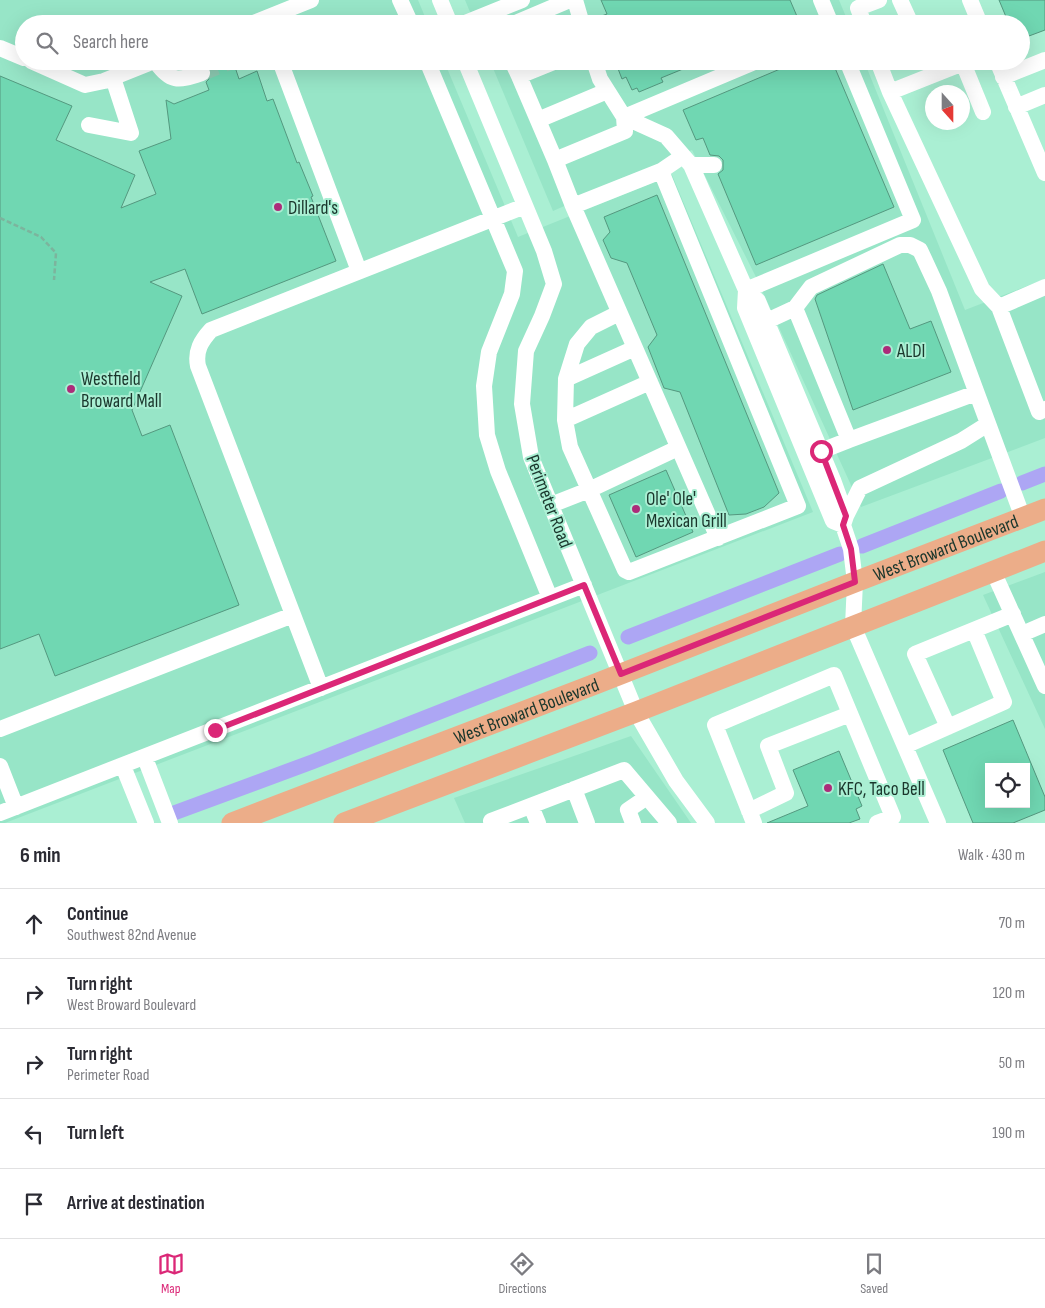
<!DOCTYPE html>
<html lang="en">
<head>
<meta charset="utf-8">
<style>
  :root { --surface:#fff; --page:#f2f2f3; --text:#2b2b33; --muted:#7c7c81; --line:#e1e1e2; --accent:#db2777 }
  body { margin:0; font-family:"Sofia Sans Condensed",sans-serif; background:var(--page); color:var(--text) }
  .controls { position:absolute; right:15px; bottom:15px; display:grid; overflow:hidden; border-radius:0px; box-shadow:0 5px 20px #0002 }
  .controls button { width:45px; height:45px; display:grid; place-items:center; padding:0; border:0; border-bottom:1px solid var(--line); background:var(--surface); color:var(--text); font:25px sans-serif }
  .compass { position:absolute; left:925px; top:85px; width:45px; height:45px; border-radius:50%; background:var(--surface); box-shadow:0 5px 20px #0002; rotate:159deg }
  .stop { position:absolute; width:15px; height:15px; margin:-11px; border:4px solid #db2777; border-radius:50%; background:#fff }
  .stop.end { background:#db2777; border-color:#fff; box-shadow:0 1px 5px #0008 }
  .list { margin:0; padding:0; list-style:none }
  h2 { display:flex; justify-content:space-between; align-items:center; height:65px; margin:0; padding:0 20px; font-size:21px }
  h2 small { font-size:16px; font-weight:400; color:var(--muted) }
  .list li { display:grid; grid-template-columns:32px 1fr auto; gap:15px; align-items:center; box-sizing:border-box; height:70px; padding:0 20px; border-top:1px solid var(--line) }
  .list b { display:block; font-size:19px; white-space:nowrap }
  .list p { margin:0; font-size:16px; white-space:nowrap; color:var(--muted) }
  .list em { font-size:16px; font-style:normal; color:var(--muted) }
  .icon { flex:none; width:28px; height:28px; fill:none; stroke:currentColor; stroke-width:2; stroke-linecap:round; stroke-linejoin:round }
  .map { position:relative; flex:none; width:1045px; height:823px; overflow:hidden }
  .search { position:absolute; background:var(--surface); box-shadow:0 5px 20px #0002; left:15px; right:15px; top:15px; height:55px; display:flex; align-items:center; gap:12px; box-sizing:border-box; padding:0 18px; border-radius:28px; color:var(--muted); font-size:19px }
  .sheet { height:415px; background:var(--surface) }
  nav { display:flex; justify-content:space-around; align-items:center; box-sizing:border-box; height:70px; border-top:1px solid var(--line); background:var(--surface); font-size:14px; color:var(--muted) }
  nav a { display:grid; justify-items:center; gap:2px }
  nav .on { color:var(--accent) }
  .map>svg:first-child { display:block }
  .built { fill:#97e5c7 }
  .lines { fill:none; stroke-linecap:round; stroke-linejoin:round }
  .canal { stroke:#ada6f4; stroke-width:15 }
  .building { fill:#70d7b2; stroke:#54987f; fill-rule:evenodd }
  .minor-tunnel { stroke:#8dcab2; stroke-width:16; stroke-dasharray:16 8; stroke-linecap:butt }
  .path { stroke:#7cb49d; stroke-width:2.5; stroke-dasharray:5 2.5; stroke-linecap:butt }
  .minor { stroke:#fff; stroke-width:16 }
  .major { stroke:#ecad89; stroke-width:21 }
  .route { stroke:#db2777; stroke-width:6 }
  .poi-dot { fill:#ac2c7a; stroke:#aaefd3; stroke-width:2 }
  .labels { text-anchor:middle; stroke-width:4; stroke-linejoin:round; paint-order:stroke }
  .poi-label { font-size:19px; fill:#1a362c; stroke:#aaefd3; text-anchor:start }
  .street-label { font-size:19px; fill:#1a362c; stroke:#aaefd3 }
</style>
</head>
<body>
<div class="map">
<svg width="1045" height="823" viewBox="0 0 1045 823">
  <rect width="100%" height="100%" fill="#aaefd3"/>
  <path class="built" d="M0,0h418l10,24h-404v37h420l74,176 154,-62 141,337 -808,311h-5z
    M465,0h374l10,24h-374z
    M490,61h374l101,249 80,-31v159l-184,69 -106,-232 -63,-125 -139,61z
    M1045,572v157l-62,-134z
    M631,736l60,87h-226l-11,-25z"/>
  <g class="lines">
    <path class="canal" d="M1022,483l23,-9
      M862,546l139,-55
      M628,637l212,-83
      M174,813l138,-51 278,-109"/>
  </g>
  <path class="building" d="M601,0h189l9,21 -7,3h-200l-1,-4 16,-6z
    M999,0h46v30l-24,9v-15h-12z
    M197,61h36l6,18 18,-8 10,30 6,-2 24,64 2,-1 14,34 -2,1 25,64 -134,53 -17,-45 -35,13 32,14 -50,114 10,26 28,-11 69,180 -184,71 -16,-42 -39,15v-573l72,30 -16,34 79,35 -14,33 35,-14 -17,-43 32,-12 -5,-39 8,4 35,-14 -3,-8 6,-6 -1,-6 -3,-5 -4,-2 -6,1z
    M615,61h85v1l-39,16 2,4 -24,10 -2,-4 -5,2 -6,-13 -4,2z
    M799,61h33l62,146 -138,58 -38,-91 5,-4v-10l-4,-4 -9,-1 -7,-17 -7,2 -13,-30z
    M657,195l122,298 -15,14 -18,7 -17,1 -49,-123 -16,-4 -16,-41 9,-12 -30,-72 -16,-5 -8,-18 7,-8 -6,-15z
    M883,264l27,65 21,-8 20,51 -98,38 -38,-111 2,-4z
    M666,470l27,62 -57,25 -27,-62z
    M1013,720l32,77v13l-32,13h-40l-30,-73zM989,767h37v37h-37z
    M839,751l23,55 -6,3 4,10 -11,4h-82l41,-17 -15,-36z"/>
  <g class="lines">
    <path class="minor-tunnel" d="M202,73l30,-12"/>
    <path class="path" d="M0,218l41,19 15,16 -2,27"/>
    <path class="minor" d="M400,0l11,24
      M440,0l10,24
      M575,0l7,24
      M821,0l10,24
      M900,0l11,24
      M970,0l10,24
      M251,24l60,-24
      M463,24l59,-24
      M513,24l57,-24
      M864,24l-6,-16 21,-8
      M0,48l24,10
      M31,61l54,24 19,-4 50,-20
      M155,61c17,22 22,20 47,12
      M280,61l79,210
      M427,61l88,210 -3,23 -23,58 -5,34 3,49 11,36 52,127
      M465,61l79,190 10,33 -12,32 -16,35 -4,53 9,53 105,255 40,69 31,42
      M512,61l7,15
      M594,61l6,18 24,38 42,19 25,29 55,125 12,11 75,179 13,36 -3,9 8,24 4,33 -2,44 85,197
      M878,61l12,31 73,-29 20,49
      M997,61l48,112
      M1003,77l42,-17
      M890,92l92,197 17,18 40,105 6,-3
      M1016,107l29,-12
      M538,120l69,-29
      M89,125l42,8 -18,-55
      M555,160l-36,-84 37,-15
      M691,165h23
      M661,171l-88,35 145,332
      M573,206l-18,-46 70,-29 -1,-14 133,-56
      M746,290l167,-70 -66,-159
      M746,290l-1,18 88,213 10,4
      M999,307l46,-20
      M795,308l54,132 127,-47
      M619,313l-28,14 -14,17 -11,35 -1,41 5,27 55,123 4,2 169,-66 -137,-335 22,-15
      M767,321l28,-13 16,-21 89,-42h10l10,5 19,41 84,227
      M566,379l69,-31
      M565,420l85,-38
      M821,451l28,-11
      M551,505l38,-15 89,-42
      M846,516l14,-28 101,-47 27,-17
      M993,571l52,115
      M1022,634l23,-10
      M321,688l-123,-322c-3,-15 3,-25 13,-36l314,-124
      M948,727l-33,-73 98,-40
      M0,729l293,-114
      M905,746l99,-44 -30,-72
      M145,758l25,65
      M0,766l16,41
      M123,766l23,57
      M574,789l13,34
      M531,806l7,17
      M749,811l37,-18 -18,-47 82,-32
      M0,813l584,-228
      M492,823l-1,-2 133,-51 45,53
      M633,823l-5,-13 19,-13
      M754,823l-39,-98 119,-50 59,142 -16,6"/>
    <g class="major">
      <path id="s1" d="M232,823l366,-140 257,-101 190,-73"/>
      <path d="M344,823l292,-111 409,-161"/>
    </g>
  </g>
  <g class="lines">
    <path class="route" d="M215,730l369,-145 37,89 234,-92 -4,-33 -8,-24 3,-9 -25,-65"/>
  </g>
  <g class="poi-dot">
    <circle cx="278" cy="207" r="5"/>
    <circle cx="887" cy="350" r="5"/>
    <circle cx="71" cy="389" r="5"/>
    <circle cx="636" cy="509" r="5"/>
    <circle cx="828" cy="788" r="5"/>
  </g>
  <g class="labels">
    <g class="poi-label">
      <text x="288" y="214">Dillard's</text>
      <text x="897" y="357">ALDI</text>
      <text x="81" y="385">Westfield<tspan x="81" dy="22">Broward Mall</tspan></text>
      <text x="646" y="505">Ole' Ole'<tspan x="646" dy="22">Mexican Grill</tspan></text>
      <text x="838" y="795">KFC, Taco Bell</text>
    </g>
    <g class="street-label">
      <text transform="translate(550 501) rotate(69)" y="7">Perimeter Road</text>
      <text dy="7" stroke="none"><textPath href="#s1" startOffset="765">West Broward Boulevard</textPath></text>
      <text dy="7" stroke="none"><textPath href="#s1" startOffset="315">West Broward Boulevard</textPath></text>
    </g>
  </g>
</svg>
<div class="controls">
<button><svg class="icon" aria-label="locate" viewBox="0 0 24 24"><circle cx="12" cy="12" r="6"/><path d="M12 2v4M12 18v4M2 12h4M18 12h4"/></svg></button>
</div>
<svg class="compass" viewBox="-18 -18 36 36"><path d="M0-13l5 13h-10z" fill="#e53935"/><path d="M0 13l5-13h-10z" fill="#7c7c81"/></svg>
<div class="stop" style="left:821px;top:451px"></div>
<div class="stop end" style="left:215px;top:730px"></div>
<div class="search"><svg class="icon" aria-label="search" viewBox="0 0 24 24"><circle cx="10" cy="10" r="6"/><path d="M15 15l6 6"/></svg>Search here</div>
</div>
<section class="sheet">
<h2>6 min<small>Walk · 430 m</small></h2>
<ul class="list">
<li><svg class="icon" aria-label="ahead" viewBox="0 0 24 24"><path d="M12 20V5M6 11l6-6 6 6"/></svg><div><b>Continue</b><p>Southwest 82nd Avenue</p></div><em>70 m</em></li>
<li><svg class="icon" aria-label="right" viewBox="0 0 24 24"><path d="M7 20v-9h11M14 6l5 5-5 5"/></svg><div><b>Turn right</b><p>West Broward Boulevard</p></div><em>120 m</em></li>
<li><svg class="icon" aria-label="right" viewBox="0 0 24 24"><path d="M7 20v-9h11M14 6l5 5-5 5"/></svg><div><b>Turn right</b><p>Perimeter Road</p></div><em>50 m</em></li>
<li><svg class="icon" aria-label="left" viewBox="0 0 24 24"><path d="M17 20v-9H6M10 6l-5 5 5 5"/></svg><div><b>Turn left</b></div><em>190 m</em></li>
<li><svg class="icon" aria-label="arrive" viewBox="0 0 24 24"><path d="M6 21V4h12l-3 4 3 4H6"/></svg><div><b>Arrive at destination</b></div></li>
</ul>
</section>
<nav>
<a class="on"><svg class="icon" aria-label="map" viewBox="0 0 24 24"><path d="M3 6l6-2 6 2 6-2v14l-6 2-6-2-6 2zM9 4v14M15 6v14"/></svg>Map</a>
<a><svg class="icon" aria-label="directions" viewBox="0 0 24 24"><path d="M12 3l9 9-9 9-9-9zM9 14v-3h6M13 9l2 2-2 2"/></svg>Directions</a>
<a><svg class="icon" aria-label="saved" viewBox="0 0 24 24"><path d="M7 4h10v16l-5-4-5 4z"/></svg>Saved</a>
</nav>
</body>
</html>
